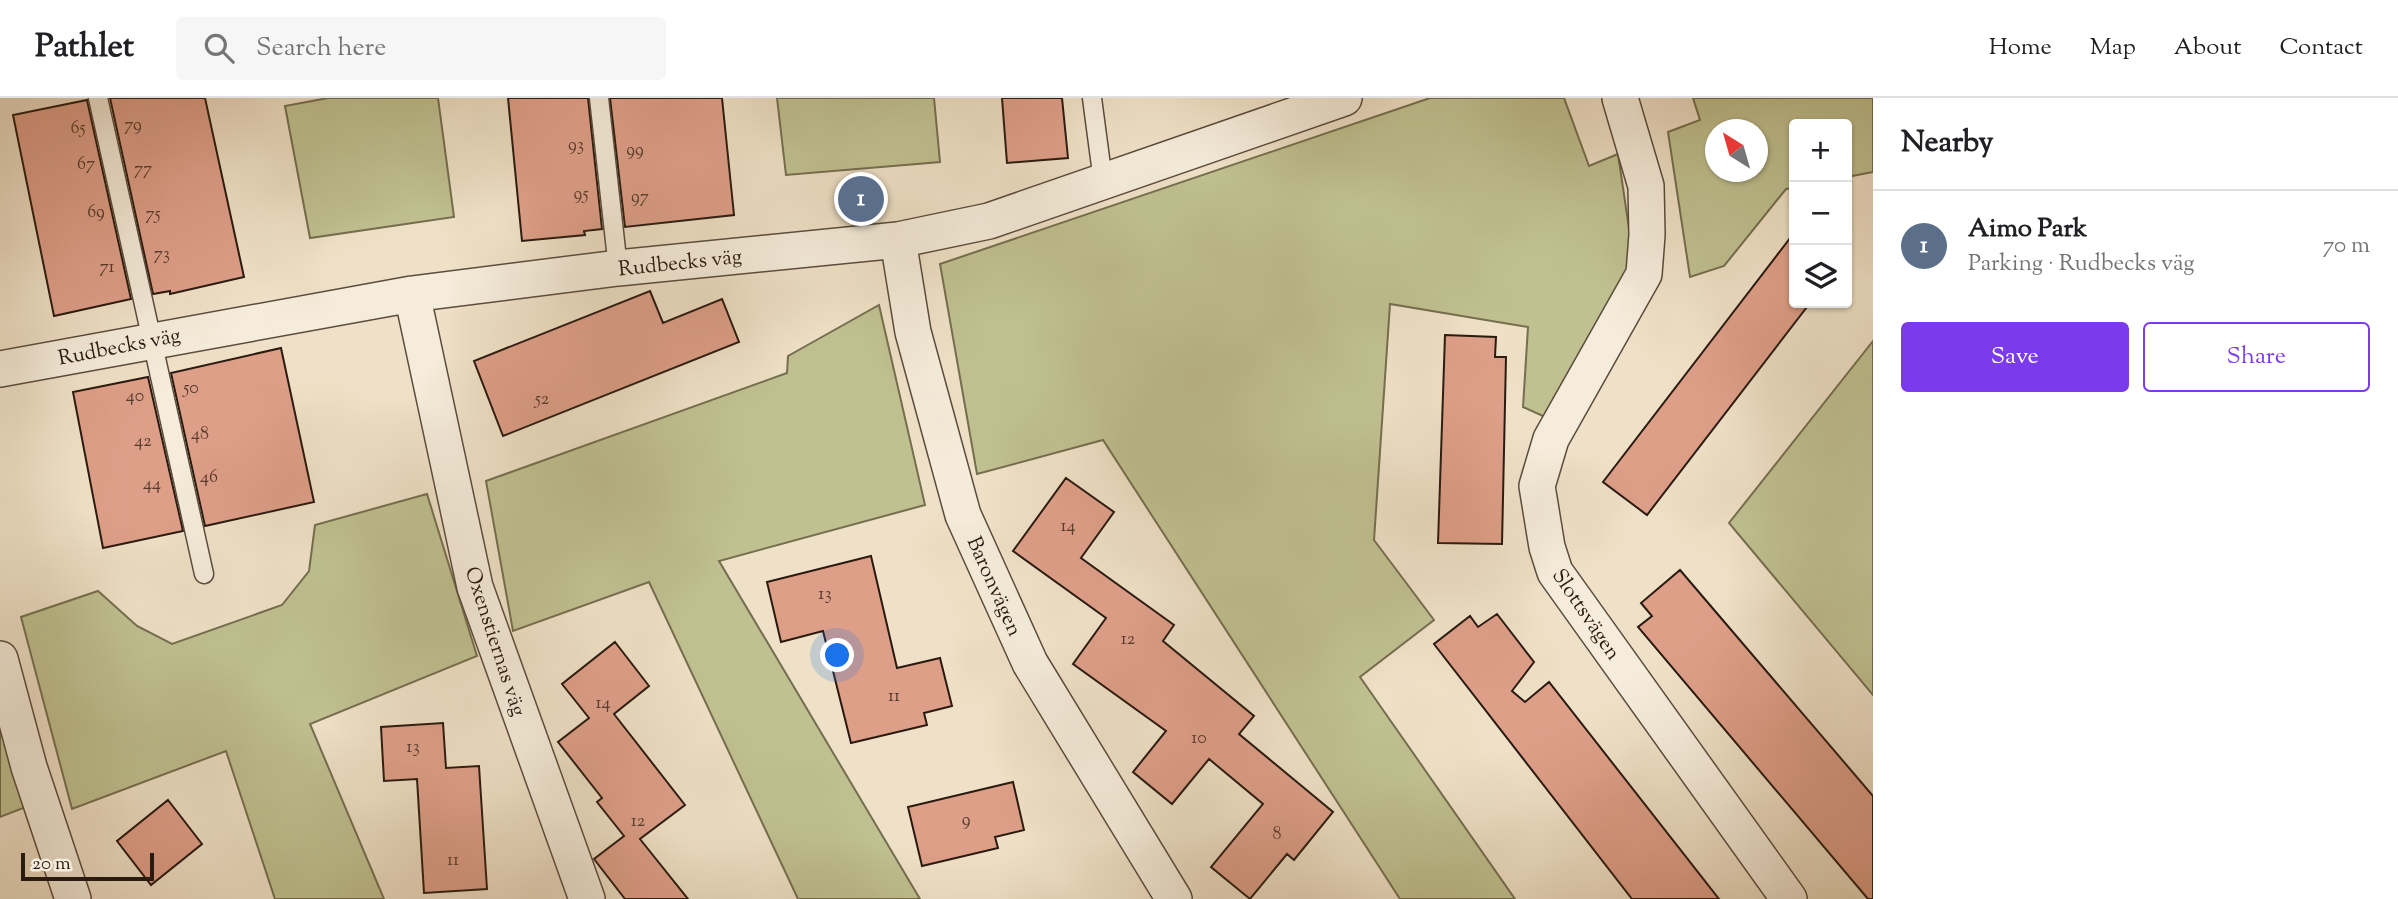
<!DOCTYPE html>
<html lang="en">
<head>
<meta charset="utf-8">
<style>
  :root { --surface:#fff; --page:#f6f6f6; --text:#202124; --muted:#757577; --line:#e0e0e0; --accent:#7c3aed }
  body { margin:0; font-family:"Sorts Mill Goudy",serif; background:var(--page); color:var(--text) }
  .controls { position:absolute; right:21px; top:21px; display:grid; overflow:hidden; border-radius:7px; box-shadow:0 2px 5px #0004 }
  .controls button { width:63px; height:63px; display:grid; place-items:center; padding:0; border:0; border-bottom:2px solid var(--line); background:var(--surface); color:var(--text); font:35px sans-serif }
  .compass { position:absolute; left:1705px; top:21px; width:63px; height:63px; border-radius:50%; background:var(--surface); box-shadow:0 2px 5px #0004; rotate:323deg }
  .scale { position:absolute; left:21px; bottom:18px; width:133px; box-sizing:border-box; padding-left:7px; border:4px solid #2a1a10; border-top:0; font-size:19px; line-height:24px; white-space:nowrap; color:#2a1a10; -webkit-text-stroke:5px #f5ecdb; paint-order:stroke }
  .you { position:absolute; left:838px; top:558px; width:24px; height:24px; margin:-18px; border:5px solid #fff; border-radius:50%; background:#1a73e8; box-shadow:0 0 0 10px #1a73e833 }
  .badge { display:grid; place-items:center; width:46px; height:46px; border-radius:50%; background:var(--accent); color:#fff; font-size:23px; font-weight:700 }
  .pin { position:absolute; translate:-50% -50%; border:4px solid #fff; box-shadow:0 2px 7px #0006 }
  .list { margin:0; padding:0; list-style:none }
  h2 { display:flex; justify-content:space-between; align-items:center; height:91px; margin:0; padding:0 28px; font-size:30px }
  h2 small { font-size:23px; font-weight:400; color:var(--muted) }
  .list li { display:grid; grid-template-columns:46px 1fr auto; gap:21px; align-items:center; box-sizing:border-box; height:112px; padding:0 28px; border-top:2px solid var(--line) }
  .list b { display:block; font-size:26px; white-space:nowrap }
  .list p { margin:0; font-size:23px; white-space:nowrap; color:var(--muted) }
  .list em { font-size:23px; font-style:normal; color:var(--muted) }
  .actions { display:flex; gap:14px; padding:21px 28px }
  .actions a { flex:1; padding:16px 0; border:2px solid var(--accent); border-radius:7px; text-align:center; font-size:24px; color:var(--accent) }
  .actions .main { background:var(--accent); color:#fff }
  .icon { flex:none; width:38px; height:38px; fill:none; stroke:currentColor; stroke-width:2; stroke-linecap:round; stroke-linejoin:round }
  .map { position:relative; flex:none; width:1873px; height:801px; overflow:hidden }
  header { display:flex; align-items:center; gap:42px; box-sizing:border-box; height:98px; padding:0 35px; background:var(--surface); border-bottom:2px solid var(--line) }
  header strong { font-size:33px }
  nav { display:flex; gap:38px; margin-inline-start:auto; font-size:24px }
  .search { width:490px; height:63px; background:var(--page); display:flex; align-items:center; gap:18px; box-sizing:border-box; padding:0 24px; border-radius:7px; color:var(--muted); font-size:26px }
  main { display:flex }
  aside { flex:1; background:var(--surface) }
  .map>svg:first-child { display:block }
  .green { fill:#c0c191; stroke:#756e50; stroke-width:2; fill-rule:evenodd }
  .building { fill:#de9f89; stroke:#2a1a10; stroke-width:2 }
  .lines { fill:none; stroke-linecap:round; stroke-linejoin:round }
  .lane-casing { stroke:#5b4c3e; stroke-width:21 }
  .street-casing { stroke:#5b4c3e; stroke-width:38 }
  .lane { stroke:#f5ecdb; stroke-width:18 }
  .street { stroke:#f5ecdb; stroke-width:35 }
  .labels { text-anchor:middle; stroke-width:5; stroke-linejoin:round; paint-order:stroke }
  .number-label { font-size:18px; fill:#573b2e }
  .street-label { font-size:21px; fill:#2a1a10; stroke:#f5ecdb }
</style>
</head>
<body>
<header>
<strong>Pathlet</strong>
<div class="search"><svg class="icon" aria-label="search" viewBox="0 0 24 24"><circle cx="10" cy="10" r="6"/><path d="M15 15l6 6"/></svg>Search here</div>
<nav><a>Home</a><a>Map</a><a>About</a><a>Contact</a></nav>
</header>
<main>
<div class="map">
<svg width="1873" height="801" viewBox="0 0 1873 801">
  <rect width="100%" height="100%" fill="#efe1c7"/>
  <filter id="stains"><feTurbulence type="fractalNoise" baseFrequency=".00286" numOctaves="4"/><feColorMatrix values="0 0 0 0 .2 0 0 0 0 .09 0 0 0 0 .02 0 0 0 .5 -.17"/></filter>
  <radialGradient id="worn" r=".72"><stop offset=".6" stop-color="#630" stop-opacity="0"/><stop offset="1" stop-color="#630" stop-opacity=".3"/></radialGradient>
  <path class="green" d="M328,0h110l16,119 -144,21 -25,-132z
    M777,0h157l6,64 -154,13z
    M1430,0h134l25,68 29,-12 17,115 -90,148 -22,-10 5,-80 -138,-23 -16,236 60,80 -74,57 155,222h-115l-297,-459 -126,34 -37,-210z
    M1693,0h180v74l-26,5v-53h-53v64l-8,1 -62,77 -34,11 -22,-145 32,-12zM1716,32h42v42h-42z
    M879,207l46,200 -206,56 201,338h-122l-149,-317 -136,49 -27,-150 301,-108 1,-17z
    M1873,243v354l-144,-172z
    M427,396l50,162 -167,68 74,175h-109l-49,-148 -154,58 -51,-192 77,-26 39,35 35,18 110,-39 27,-34 6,-46z
    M0,621l26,88 -26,10z"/>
  <path class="building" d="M110,0h95l39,179 -74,17v-3l-17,3z
    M508,0h80l14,131 -18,2 1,4 -63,6z
    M610,0h112l12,117 -109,12z
    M1002,0h60l6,60 -61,5z
    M87,2l44,199 -77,17 -41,-201z
    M1794,135v70h16l-163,212 -44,-33z
    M650,193l13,32 59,-24 17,43 -236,94 -29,-75z
    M1445,237l51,2 -1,20h11l-4,187 -64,-1z
    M281,250l33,154 -109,24 -34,-153z
    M148,279l35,154 -80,17 -30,-156z
    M1066,380l48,34 -33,46 93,67 -11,16 91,75 -15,18 94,78 -39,48 -7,-6 -37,45 -39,-32 52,-63 -54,-45 -37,45 -39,-32 33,-41 -93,-67 33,-46 -93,-67z
    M871,458l26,112 43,-10 12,48 -28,7 3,12 -76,18 -28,-112 -42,11 -14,-60z
    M1680,472l193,226v103h-5l-230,-272 14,-11 -11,-13z
    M1497,516l37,48 -22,29 13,11 24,-20 170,217h-87l-198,-255 36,-28 8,11z
    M615,544l34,44 -35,28 71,91 -45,34 48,60h-63l-31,-40 30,-23 -27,-34 5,-4 -44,-56 31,-24 -27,-34z
    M443,625l3,45 33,-2 8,123 -63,4 -7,-114 -33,2 -3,-54z
    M1013,684l11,48 -29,7 3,11 -76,18 -14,-59z
    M168,702l34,44 -51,41 -34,-44z"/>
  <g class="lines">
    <defs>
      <path id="lane" d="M98,0l106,476
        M599,0l19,170
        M1092,0l11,83"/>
      <path id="street" d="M1620,0l26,88 1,49 -3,39 -93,165 -14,47 10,61 8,25 234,327
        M898,142l15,92 50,183 67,148 144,236
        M412,196l63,293 112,312
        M0,271l412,-75 206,-26 280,-28 91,-19 355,-123
        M0,561l29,108 44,132"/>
    </defs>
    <use href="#lane" class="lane-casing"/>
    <use href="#street" class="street-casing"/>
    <use href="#lane" class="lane"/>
    <use href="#street" class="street"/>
  </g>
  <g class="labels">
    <g class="number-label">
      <text x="133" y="32">79</text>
      <text x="78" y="35">65</text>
      <text x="576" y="52">93</text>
      <text x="635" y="57">99</text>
      <text x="86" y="71">67</text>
      <text x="143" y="76">77</text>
      <text x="581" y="101">95</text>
      <text x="640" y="104">97</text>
      <text x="96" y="119">69</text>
      <text x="153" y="121">75</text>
      <text x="162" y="161">73</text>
      <text x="107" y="174">71</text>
      <text x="191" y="295">50</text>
      <text x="135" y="303">40</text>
      <text x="542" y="306">52</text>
      <text x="200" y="341">48</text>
      <text x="143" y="348">42</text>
      <text x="209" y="384">46</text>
      <text x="152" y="391">44</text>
      <text x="1068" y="433">14</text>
      <text x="825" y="501">13</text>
      <text x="1128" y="546">12</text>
      <text x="894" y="603">11</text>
      <text x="603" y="610">14</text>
      <text x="1199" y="645">10</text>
      <text x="413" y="654">13</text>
      <text x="966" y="727">9</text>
      <text x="638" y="728">12</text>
      <text x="1277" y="741">8</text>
      <text x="453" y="767">11</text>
    </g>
    <g class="street-label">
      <text transform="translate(680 164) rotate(-6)" y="7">Rudbecks väg</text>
      <text transform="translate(119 248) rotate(-11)" y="7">Rudbecks väg</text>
      <text transform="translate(995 488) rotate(66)" y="7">Baronvägen</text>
      <text transform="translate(1587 516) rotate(56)" y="7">Slottsvägen</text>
      <text transform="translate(496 543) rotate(72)" y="7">Oxenstiernas väg</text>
    </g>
  </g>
  <rect width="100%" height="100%" filter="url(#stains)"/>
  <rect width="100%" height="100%" fill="url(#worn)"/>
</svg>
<div class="controls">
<button>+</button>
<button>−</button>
<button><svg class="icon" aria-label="layers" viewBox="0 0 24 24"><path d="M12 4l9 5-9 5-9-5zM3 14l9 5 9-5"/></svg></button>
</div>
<svg class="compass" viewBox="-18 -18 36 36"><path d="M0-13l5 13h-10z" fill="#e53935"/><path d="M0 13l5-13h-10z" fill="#757577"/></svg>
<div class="scale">20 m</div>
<div class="you"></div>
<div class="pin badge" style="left:861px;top:101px;background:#5c6f8a">1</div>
</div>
<aside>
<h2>Nearby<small></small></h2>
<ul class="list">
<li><span class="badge" style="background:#5c6f8a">1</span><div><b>Aimo Park</b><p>Parking · Rudbecks väg</p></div><em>70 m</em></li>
</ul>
<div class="actions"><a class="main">Save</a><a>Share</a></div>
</aside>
</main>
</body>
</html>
